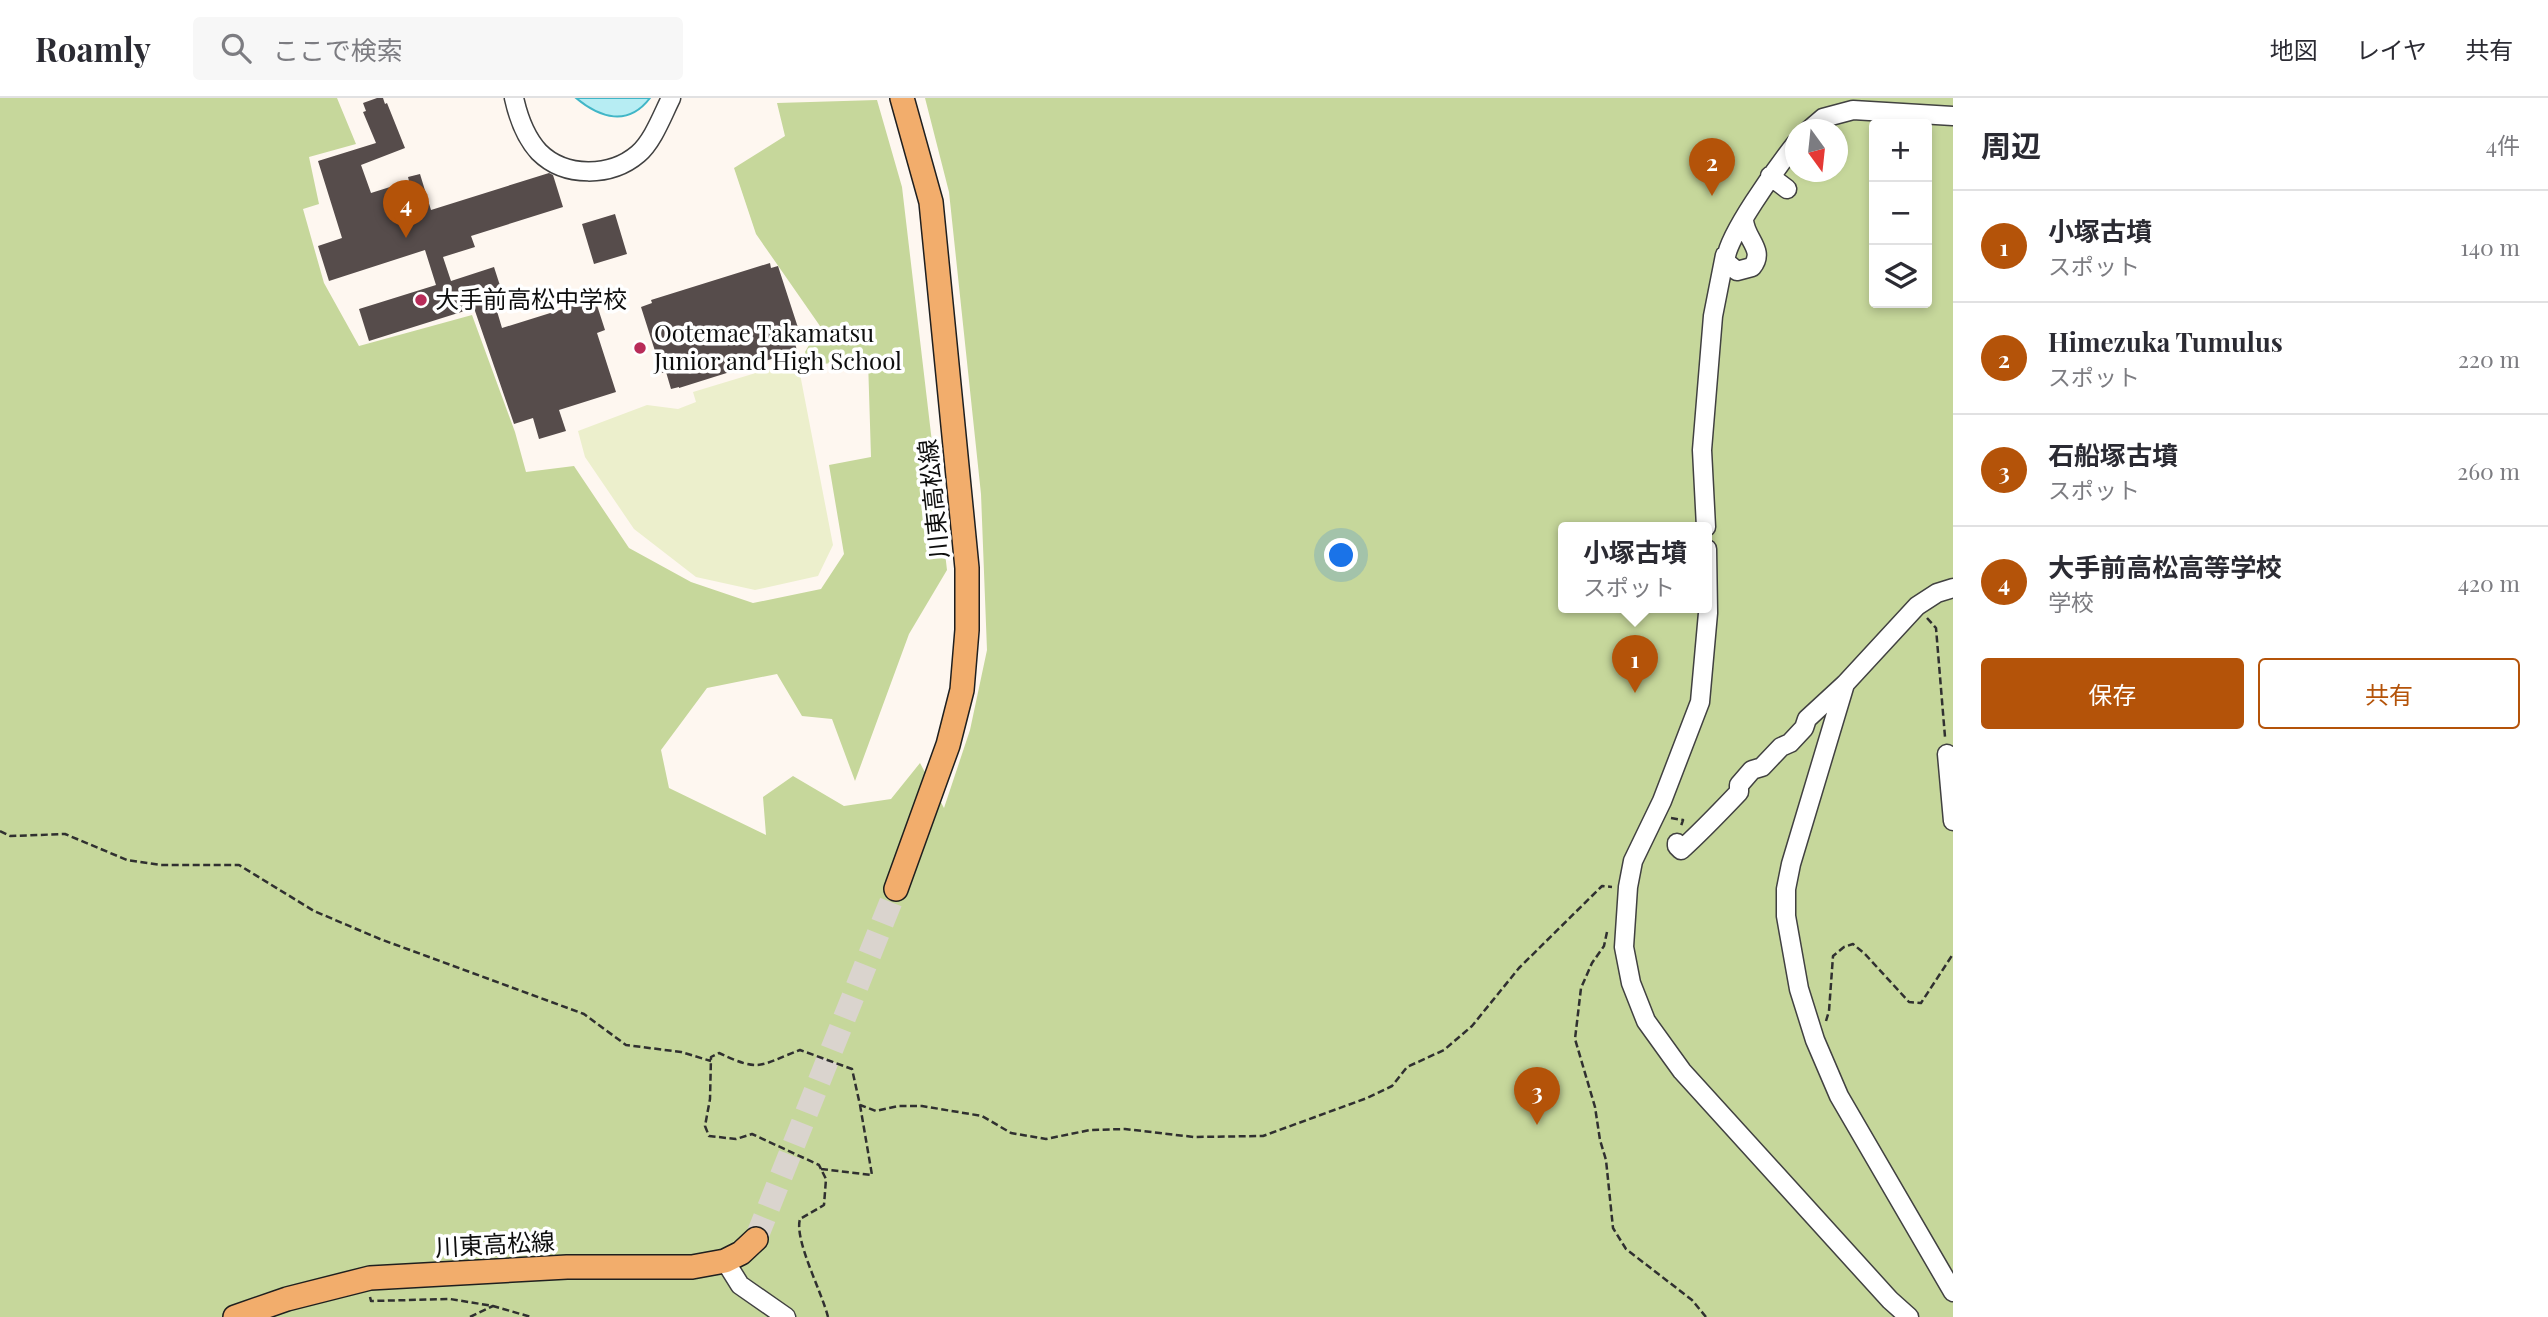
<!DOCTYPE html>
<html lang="ja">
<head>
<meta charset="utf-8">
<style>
  :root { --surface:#fff; --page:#f7f7f7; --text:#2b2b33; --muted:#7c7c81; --line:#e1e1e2; --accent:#b45309 }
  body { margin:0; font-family:"Playfair Display","Noto Sans JP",serif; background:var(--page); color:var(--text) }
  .controls { position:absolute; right:21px; top:21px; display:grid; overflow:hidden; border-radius:7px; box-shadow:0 4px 10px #0003 }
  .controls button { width:63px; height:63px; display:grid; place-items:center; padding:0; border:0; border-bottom:2px solid var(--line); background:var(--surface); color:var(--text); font:35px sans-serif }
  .compass { position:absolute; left:1785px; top:21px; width:63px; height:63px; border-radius:50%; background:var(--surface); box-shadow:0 4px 10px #0003; rotate:165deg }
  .you { position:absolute; left:1342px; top:458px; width:24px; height:24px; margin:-18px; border:5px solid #fff; border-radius:50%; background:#1a73e8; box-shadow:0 0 0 10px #1a73e833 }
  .badge { display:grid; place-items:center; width:46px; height:46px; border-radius:50%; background:var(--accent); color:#fff; font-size:23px; font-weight:700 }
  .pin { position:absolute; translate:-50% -58px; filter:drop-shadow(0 2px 4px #0008) }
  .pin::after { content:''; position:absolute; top:37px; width:24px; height:21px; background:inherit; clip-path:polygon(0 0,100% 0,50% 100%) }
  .popup { position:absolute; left:1558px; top:424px; width:154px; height:91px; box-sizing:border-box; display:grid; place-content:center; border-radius:7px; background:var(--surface); filter:drop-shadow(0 2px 5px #0005); font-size:23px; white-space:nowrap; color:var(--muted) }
  .popup b { font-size:26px; color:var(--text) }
  .popup::after { content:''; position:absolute; left:50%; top:100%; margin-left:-14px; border:14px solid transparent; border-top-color:var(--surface) }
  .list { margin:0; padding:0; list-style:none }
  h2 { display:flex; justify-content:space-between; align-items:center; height:91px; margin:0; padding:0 28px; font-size:30px }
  h2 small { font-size:23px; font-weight:400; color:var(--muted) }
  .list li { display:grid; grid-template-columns:46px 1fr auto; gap:21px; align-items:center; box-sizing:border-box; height:112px; padding:0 28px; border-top:2px solid var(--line) }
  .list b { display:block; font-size:26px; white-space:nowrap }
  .list p { margin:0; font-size:23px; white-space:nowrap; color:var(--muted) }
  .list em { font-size:23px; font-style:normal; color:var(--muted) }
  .actions { display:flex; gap:14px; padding:21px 28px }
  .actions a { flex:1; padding:16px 0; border:2px solid var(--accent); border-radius:7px; text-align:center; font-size:24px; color:var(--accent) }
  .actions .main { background:var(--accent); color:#fff }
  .icon { flex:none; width:38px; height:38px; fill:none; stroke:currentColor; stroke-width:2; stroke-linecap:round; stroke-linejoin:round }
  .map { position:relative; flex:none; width:1953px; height:1219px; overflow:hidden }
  header { display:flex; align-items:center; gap:42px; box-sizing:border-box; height:98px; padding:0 35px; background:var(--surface); border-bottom:2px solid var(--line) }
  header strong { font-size:33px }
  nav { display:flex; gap:38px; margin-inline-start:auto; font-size:24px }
  .search { width:490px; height:63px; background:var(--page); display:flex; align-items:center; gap:18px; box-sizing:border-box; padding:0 24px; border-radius:7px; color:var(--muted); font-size:26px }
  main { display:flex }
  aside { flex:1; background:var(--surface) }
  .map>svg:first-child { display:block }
  .forest { fill:#c6d79b; fill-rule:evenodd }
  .pitch { fill:#ecefcc }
  .water { fill:#b7edf3; stroke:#41b6c7; stroke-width:2 }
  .building { fill:#564c4b }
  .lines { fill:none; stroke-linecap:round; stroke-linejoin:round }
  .major-tunnel { stroke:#dad4ce; stroke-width:23; stroke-dasharray:23 11; stroke-linecap:butt }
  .minor-casing { stroke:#414141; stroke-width:21 }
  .major-casing { stroke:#1f1f1f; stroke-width:26 }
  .path { stroke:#303030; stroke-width:2.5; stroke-dasharray:7 3.5; stroke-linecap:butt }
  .minor { stroke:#fff; stroke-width:18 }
  .major { stroke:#f2ad6c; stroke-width:23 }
  .poi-dot { fill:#b82c59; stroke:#fff; stroke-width:2.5 }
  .labels { text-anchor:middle; stroke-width:7; stroke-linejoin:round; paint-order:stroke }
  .poi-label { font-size:24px; fill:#0e0e0e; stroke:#fff; text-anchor:start }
  .street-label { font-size:24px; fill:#0e0e0e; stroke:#fff }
</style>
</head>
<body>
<header>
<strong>Roamly</strong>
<div class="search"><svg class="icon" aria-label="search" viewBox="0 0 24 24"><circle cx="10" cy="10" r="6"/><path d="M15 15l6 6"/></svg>ここで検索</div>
<nav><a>地図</a><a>レイヤ</a><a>共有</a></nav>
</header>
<main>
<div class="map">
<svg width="1953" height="1219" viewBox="0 0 1953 1219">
  <rect width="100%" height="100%" fill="#fef7f0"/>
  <path class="forest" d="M0,0h337l19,46 -47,13 10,47 -16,5 21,74 35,63 113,-31 43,117 11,40 48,-6 55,82 62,34 62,21 68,-14 23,-35 -15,-89 42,-8 -3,-97 -58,5 -5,-13 15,-26 -64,-92 -22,-66 51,-32 -8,-33 100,-3 25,87 45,383 -38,64 -54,147 -23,-62 -30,-3 -25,-42 -70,14 -46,62 8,38 97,47 -3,-38 30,-21 51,30 47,-7 29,-36 24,45 26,-78 17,-80 -6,-156 -32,-302 -24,-94h1028v1219h-1953zM1874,26h53v179h-53zM1796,32h42v42h-42zM1563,429h144v80h-144z"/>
  <path class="pitch" d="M782,267l18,9 33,171 -15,31 -63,14 -59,-13 -62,-48 -49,-72 -7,-26 69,-26 31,4 18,-7 -3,-10z"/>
  <path class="water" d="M576,0h74c-22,29 -50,20 -74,0z"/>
  <path class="building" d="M377,0h6l2,6 2,-1 18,45 -44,17 10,28 38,-12 -1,-4 12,-3 11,36 118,-37 4,2 10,32 -92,29 4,11 -32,10 8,24 43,-14 10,31 -10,3 8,27 93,-29 10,31 -8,3 19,59 -57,18 7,21 -27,8 -6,-21 -19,6 -40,-116 -105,33 -10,-32 77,-24 -11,-35 -96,31 -11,-35 24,-8 -24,-77 58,-18 -13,-31 3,-1 -3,-8z
    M615,116l12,40 -33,10 -12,-40z
    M770,165l1,5 7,-2 24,74 -7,3 2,8 -118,37v-1l-8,2 -5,-17 -4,1 -21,-66 11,-4 -1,-3z"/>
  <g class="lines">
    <path class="major-tunnel" d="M756,1141l140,-350"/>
    <defs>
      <path id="minor" d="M514,0c4,18 12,40 25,54 26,26 72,25 99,2 15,-13 24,-38 33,-56
        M1809,32l14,-12 30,-8 100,6
        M1770,78l17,13
        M1744,122c1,19 22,30 8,47l-15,4 -11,-9c-4,-20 55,-100 70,-119
        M1706,429l-4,-77 11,-134 12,-61
        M1707,451l1,64 -8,89 -38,99 -29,60 -5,26 -4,60 7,36 15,38 36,50 208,229 19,17
        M1845,586l-54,180 -5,25v27l13,73 16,51 24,56 114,196
        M1947,656l6,67
        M1677,745v3l4,4c21,-19 39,-38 58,-58v-7l13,-15 10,-3 19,-20 9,-4 14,-15 3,-9 38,-35 72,-78 20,-13 16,-5
        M725,1163l15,24 46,32"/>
      <path id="major" d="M896,791l52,-144 14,-55 5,-60v-62l-36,-366 -29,-104
        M235,1219l52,-18 83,-21 197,-11h125l33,-6 16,-8 15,-14"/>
    </defs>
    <use href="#minor" class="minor-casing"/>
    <use href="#major" class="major-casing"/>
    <path class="path" d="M1927,520l9,10 9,109
      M1671,720l12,2 -2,6
      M0,733l10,5 55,-2 62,26 34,5h78l75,46 66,28 204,75 42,31 55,7 30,9
      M1607,834l-3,14 -12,17 -11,25 -6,51 20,68 5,33 6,20 7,68 13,21 66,51 14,17
      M1826,923l3,-10 4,-55 11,-9 9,-3 12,10 44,48 12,1 32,-49
      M821,1071l51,6 -12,-70
      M370,1199l1,4 79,-2 43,7 38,11
      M470,1219l23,-11
      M828,1219c-6,-25 -34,-77 -28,-98l24,-14 2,-26 -7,-14 -67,-31 -16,5 -27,-3 -4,-10 5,-27 1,-42 8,-4c42,20 41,12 81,-3l52,19 8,36 16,6 22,-5h24l60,10 29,17 35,6 44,-9 35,-1 69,8 69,-1 104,-38 25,-12 15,-19 37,-17 28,-24 47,-58 83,-82 10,1"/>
    <use href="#minor" class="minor"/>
    <use href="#major" class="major"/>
  </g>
  <g class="poi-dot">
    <circle cx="421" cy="202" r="7"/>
    <circle cx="640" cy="250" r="7"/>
  </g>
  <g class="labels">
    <g class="poi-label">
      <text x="435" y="210">大手前高松中学校</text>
      <text x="654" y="244">Ootemae Takamatsu<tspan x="654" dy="28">Junior and High School</tspan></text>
    </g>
    <g class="street-label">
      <text transform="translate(934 401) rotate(-96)" y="8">川東高松線</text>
      <text transform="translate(495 1147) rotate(-3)" y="8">川東高松線</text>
    </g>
  </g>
</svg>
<div class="controls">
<button>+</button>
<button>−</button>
<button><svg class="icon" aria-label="layers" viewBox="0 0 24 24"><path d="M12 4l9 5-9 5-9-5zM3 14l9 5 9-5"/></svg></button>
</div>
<svg class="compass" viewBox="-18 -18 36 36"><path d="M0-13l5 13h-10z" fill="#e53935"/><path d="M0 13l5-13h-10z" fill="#7c7c81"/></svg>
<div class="you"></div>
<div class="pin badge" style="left:1635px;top:595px">1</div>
<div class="popup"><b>小塚古墳</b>スポット</div>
<div class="pin badge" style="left:1712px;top:98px">2</div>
<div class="pin badge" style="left:1537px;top:1027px">3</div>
<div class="pin badge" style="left:406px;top:140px">4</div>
</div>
<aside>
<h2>周辺<small>4件</small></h2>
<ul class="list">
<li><span class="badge">1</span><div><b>小塚古墳</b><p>スポット</p></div><em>140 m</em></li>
<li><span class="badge">2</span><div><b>Himezuka Tumulus</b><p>スポット</p></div><em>220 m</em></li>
<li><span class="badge">3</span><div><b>石船塚古墳</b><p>スポット</p></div><em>260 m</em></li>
<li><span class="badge">4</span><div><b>大手前高松高等学校</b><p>学校</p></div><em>420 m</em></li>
</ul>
<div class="actions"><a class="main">保存</a><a>共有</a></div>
</aside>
</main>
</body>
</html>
